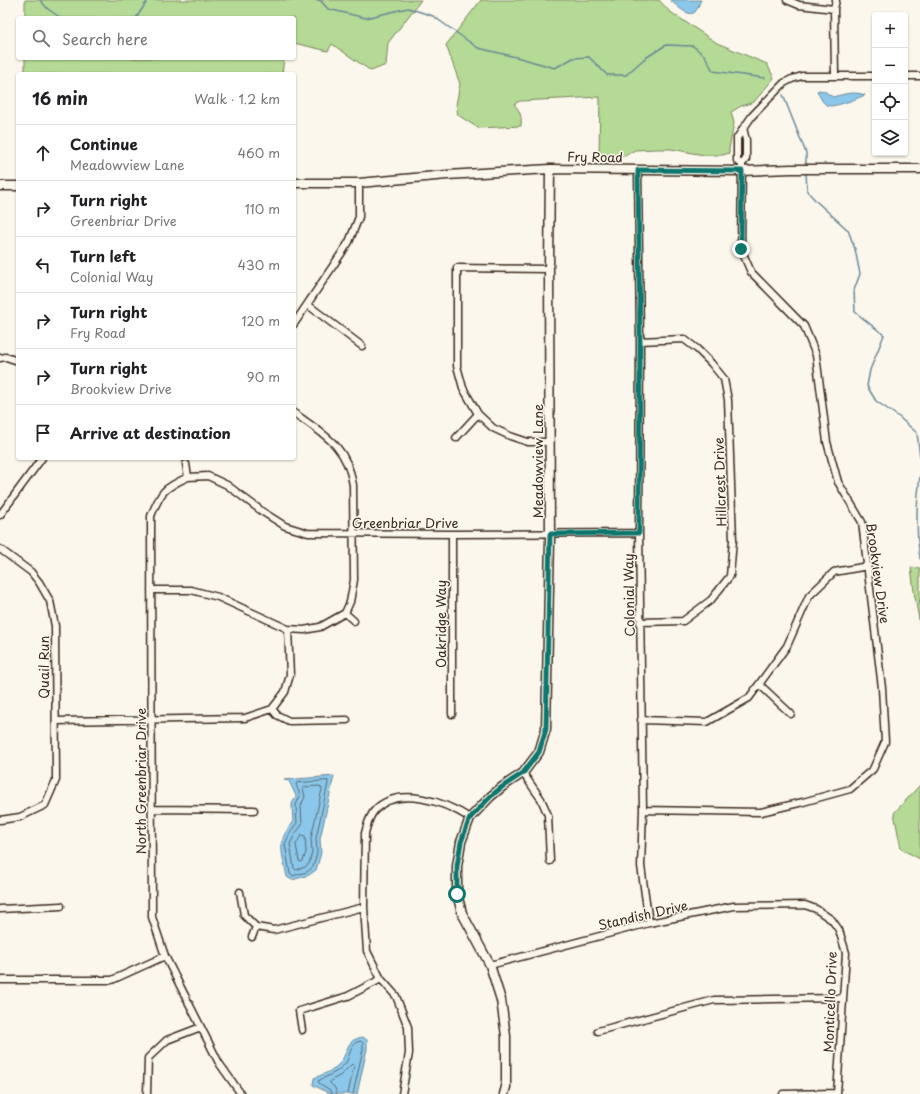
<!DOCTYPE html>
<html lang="en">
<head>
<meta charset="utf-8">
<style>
  :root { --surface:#fff; --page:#f2f2f2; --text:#202124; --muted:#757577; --line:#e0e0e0 }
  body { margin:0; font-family:"Playpen Sans",sans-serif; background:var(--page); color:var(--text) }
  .controls { position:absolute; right:12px; top:12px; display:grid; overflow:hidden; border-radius:4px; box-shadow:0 1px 3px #0004 }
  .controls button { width:36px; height:36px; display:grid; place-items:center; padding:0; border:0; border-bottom:1px solid var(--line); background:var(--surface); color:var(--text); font:20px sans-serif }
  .stop { position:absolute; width:12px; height:12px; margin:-9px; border:3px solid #0f766e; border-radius:50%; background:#fff }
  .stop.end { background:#0f766e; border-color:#fff; box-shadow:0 1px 4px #0008 }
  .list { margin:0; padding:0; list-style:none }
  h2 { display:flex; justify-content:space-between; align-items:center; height:52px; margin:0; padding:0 16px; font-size:17px }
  h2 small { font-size:13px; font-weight:400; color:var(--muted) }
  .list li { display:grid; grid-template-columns:26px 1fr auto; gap:12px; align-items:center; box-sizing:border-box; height:56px; padding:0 16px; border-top:1px solid var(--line) }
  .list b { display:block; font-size:15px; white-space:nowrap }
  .list p { margin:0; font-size:13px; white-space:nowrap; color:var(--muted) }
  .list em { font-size:13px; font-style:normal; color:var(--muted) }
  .icon { flex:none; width:22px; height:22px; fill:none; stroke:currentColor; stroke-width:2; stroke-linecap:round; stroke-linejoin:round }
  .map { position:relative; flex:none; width:920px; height:1094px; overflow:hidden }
  .search { position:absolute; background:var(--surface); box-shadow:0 1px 3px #0004; left:16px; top:16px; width:280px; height:44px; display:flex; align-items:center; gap:10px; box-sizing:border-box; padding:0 14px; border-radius:4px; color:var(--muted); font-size:15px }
  .panel { position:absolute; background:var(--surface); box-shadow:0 1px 3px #0004; left:16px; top:72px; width:280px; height:388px; border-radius:4px }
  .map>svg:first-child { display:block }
  .green { fill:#b4da95; stroke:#78825a }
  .water { fill:#8ac7ea; stroke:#6a8898 }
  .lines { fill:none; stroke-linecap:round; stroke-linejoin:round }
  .shore { stroke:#5b6970; stroke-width:1 }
  .stream { stroke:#6a8898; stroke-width:1.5 }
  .minor-casing { stroke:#3b2a1e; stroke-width:9 }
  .tertiary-casing { stroke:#3b2a1e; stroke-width:11 }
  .minor { stroke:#fbf7ec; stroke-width:6 }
  .tertiary { stroke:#fbf7ec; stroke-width:8 }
  .route { stroke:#0f766e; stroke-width:5 }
  .labels { text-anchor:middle; stroke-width:3; stroke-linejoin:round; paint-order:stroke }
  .street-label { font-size:13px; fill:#3b2a1e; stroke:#fbf7ec }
</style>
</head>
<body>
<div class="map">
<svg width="920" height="1094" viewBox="0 0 920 1094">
  <rect width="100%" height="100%" fill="#fbf7ec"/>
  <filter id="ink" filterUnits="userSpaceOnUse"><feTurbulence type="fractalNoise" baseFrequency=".025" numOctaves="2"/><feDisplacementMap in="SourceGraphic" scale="8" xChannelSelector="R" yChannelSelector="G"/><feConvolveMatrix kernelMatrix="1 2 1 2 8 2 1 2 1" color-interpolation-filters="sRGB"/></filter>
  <g filter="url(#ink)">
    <path class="green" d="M25,0h396l-33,43 -2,22 -15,6 -39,-27 -4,7 -34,-8v-25h-269z
      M481,0h178l10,11 48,32 50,21 7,14 -20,24 -13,4 -10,6 3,11 -5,26v4l-6,2h-19l-33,-6h-15l-21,1 -10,6 -26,-1 1,-58 -80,4 -6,3c6,7 8,12 7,22l-43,2 -20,-13 -2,-10 4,-21 -14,-39z
      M25,58h259l-2,16h-257z
      M911,567l9,1v57l-6,-33z
      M920,785v74l-19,-10 -7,-36z"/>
    <path class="water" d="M670,0h31c-2,3 -3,9 -6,12 -7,6 -20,-8 -25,-12z
      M819,90l5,1 9,6c11,-3 21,-6 32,-2 -7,3 -14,6 -21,8 -17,5 -19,5 -27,-12z
      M334,776l-14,63 1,14 -5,17 -7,5 -17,5 -5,-3c-4,-22 -12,-36 6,-54l-1,-19 4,-8 -7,-15 -5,-1z
      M363,1037l4,3v9l-10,45h-26l-18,-9 1,-7c7,-3 17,-6 23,-12 13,-12 6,-26 26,-29z"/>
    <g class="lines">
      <path class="shore" d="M328,781v2l-12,55 1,15 -4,14 -6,5 -15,4 -2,-2 -5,-30 6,-13 6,-8 -1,-18 4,-9 -4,-12 1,-1z
        M305,787l15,-1 2,3 -11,49 1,14 -3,12 -4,3 -9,3 -2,-2 -4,-24 5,-10 7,-9 -1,-19 4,-10 -2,-7z
        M302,835l3,1 1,16 -3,9 -2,1 -2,-1 -3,-16z
        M332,1094l-2,-4 -11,-7 -1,-2c11,-6 22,-9 29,-20 4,-8 3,-19 14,-20l2,2v6l-10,45
        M337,1094l-2,-6 -5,-5v-2l11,-6 11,-11 2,2 -6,28"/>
      <path class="stream" d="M40,0l8,9 13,9
        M318,0l3,1 7,8 38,9 42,-10 25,8 45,32 42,10 35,10 18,-10 16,-1 18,18h19l18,-16 22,-14 27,1 12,10 8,15 52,7
        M136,18l12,-18h2
        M783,95l23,58v13
        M806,172l1,19 10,11 31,28 7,19 5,25 -6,16 1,22 29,23 -14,35 -3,16 9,15 23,16 18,16 3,24
        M920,476c-4,28 -4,56 0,83
        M920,600v3"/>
      <defs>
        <path id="minor" d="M787,0l12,5 35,4
          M835,76l-1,-67 2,-9
          M905,76h15
          M742,164l-5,-3v-23l15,-22 32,-33 8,-4 10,-3h73
          M638,170l2,171 -1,192 4,277 -2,56 8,57
          M549,269l-92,-1v98l6,22 15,26 15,14 17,8 18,6h21
          M308,305l54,41
          M294,324l55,-82 10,-25v-34
          M640,341l44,-2 13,10 14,14 13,16 4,21 5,140 -3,36 -19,24 -28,21 -43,1
          M0,358l6,-1 12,4
          M294,413c29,21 53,32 59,72l1,95 -4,22 -5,11
          M456,438l22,-24
          M186,464l2,13c-24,11 -27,14 -37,39l1,401 13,39 54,107 22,31
          M188,477l20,-1 19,9 36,27 22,14 23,7 144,1 187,-1
          M0,515l42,-57
          M452,534v180
          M0,549l31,23 8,10 11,19 5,25 1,154 -11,25 -25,12 -20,3
          M151,590h40l27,7 70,32 16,1 16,-3 25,-14 9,8
          M759,684l32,30
          M272,709l13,-17 5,-17 -2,-46
          M272,709l5,6 12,6 58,-1
          M641,720l66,2 42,-24 38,-52 22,-50 25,-24 34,-6
          M56,721l189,-3 27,-9
          M523,773l18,26 7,16 2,46
          M152,809l102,1
          M643,810l118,2 42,-10 47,-13 23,-20 12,-27 -3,-54 -20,-166 -24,-40 -11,-40 -11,-87 -12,-29 -53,-54 -10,-23 1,-85 4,-5v-19l-3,-12
          M240,892l4,23 12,12 -4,10
          M0,909l61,-3
          M256,927l18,3 90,-23
          M490,965l159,-42 85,-17 71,-1 11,4 16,11 7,10 7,23 -9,141
          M0,980h112l53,-24
          M302,1030l-3,-19 49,-15 33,-17
          M598,1031l116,-31 128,-2
          M147,1094l1,-36 19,-18 34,-13
          M402,1094l7,-41 -1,-26 -12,-31 -15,-17 -14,-28 -3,-44 1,-74c2,-7 4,-17 10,-23 24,-25 70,-8 95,8
          M783,1094l54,-1"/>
        <path id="tertiary" d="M294,183h65l88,-8 103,-6 191,2 50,-2h129
          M0,186h18
          M504,1094l2,-7v-51l-5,-36 -11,-35 -28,-52 -5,-19v-28l4,-24 9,-24 20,-21 12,-10 21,-14 16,-21 7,-23 4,-190 -1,-270 1,-100"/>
      </defs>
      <use href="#minor" class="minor-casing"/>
      <use href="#tertiary" class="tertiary-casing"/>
      <use href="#minor" class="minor"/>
      <use href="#tertiary" class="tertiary"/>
    </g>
  </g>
  <g class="lines" filter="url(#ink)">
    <path class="route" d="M457,894v-28l4,-24 9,-24 20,-21 12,-10 21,-14 16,-21 7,-23 4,-195 89,-1 1,-192 -2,-171 104,1 -1,78"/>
  </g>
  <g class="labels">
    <g class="street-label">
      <text transform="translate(595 157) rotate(1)" y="5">Fry Road</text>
      <text transform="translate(538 461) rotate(-90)" y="5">Meadowview Lane</text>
      <text transform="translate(720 482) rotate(-92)" y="5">Hillcrest Drive</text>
      <text x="405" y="528">Greenbriar Drive</text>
      <text transform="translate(878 573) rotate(82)" y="5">Brookview Drive</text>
      <text transform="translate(629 595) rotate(-91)" y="5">Colonial Way</text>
      <text transform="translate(441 624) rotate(-90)" y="5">Oakridge Way</text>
      <text transform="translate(44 667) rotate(-90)" y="5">Quail Run</text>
      <text transform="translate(141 781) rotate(-90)" y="5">North Greenbriar Drive</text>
      <text transform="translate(643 915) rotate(-13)" y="5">Standish Drive</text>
      <text transform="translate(830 1002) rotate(-88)" y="5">Monticello Drive</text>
    </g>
  </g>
</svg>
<div class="controls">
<button>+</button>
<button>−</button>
<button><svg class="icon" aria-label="locate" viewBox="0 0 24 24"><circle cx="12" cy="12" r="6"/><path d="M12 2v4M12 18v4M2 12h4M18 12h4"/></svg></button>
<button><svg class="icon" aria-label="layers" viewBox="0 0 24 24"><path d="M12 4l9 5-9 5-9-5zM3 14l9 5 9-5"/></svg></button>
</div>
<div class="stop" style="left:457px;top:894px"></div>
<div class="stop end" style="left:741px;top:249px"></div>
<div class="search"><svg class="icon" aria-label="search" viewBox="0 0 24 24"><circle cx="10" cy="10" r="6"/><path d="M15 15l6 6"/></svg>Search here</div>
<section class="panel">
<h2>16 min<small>Walk · 1.2 km</small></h2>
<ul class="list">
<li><svg class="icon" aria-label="ahead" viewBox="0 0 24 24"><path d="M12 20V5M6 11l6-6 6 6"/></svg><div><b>Continue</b><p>Meadowview Lane</p></div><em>460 m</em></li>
<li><svg class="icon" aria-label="right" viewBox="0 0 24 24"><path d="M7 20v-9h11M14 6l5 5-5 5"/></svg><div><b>Turn right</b><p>Greenbriar Drive</p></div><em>110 m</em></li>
<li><svg class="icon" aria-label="left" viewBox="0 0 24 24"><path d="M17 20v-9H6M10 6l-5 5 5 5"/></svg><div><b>Turn left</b><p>Colonial Way</p></div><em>430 m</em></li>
<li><svg class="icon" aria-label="right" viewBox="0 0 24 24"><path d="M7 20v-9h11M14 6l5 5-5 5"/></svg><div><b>Turn right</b><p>Fry Road</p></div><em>120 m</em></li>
<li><svg class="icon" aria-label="right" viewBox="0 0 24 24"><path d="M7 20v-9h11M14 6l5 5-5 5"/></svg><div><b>Turn right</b><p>Brookview Drive</p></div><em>90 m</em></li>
<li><svg class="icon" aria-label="arrive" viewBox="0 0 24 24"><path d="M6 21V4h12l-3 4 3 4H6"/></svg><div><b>Arrive at destination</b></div></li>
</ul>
</section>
</div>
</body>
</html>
